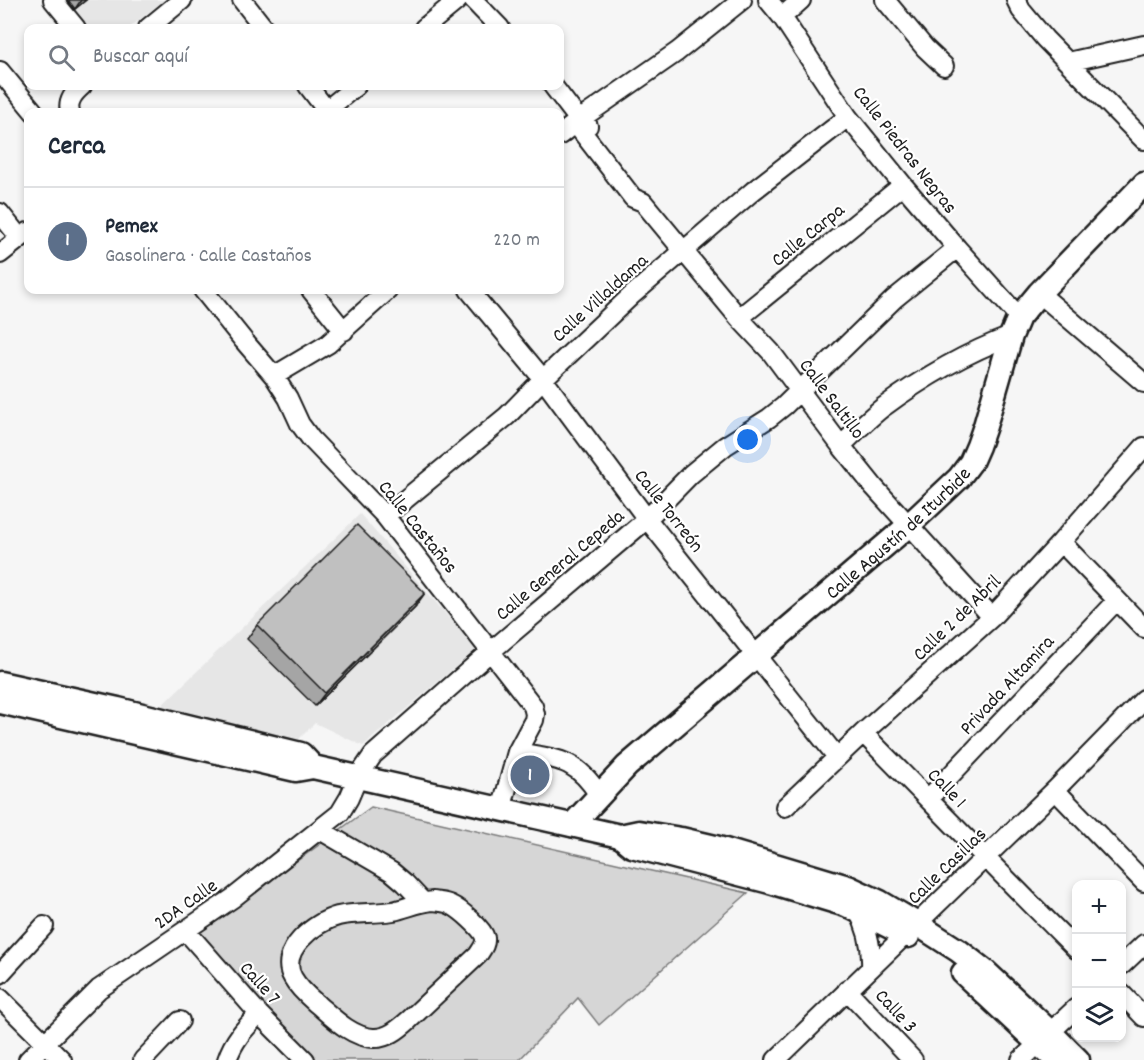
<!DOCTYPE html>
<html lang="es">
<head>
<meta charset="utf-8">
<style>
  :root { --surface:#fff; --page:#f2f2f3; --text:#1f2937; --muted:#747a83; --line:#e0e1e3; --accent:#1a73e8 }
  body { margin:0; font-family:Dekko,sans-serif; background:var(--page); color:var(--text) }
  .controls { position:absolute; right:18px; bottom:18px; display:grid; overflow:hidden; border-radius:12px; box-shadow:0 3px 9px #0003 }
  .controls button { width:54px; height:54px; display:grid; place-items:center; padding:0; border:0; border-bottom:2px solid var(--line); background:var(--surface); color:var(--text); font:30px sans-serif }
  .you { position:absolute; left:748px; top:440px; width:21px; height:21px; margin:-15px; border:4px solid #fff; border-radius:50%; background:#1a73e8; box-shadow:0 0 0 9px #1a73e833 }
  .badge { display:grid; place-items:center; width:39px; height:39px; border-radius:50%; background:var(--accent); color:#fff; font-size:20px; font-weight:700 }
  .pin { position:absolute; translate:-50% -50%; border:3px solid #fff; box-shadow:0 2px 6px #0006 }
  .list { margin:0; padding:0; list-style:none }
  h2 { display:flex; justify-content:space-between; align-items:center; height:78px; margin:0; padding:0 24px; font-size:26px }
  h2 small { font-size:20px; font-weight:400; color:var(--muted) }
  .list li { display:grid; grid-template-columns:39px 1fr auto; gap:18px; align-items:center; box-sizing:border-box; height:108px; padding:0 24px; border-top:2px solid var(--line) }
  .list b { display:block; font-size:22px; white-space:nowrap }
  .list p { margin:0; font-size:20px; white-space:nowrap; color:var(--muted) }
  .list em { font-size:20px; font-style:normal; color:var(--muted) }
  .icon { flex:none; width:33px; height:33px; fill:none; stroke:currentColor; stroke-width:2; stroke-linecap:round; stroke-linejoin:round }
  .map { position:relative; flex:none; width:1144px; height:1060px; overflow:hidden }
  .search { position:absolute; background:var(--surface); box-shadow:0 3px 9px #0003; left:24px; top:24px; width:540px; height:66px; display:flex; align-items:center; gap:15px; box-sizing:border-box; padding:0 21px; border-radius:12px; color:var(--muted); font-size:22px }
  .panel { position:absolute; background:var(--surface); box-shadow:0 3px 9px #0003; left:24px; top:108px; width:540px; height:186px; border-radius:12px }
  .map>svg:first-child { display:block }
  .built { fill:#e6e6e6 }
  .green { fill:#d6d6d6; stroke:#797979; stroke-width:1.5 }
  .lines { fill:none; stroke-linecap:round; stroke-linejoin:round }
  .minor-casing { stroke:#1c1c1c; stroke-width:22 }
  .major-casing { stroke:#1c1c1c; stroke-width:27 }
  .minor { stroke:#fff; stroke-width:18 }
  .major { stroke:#fff; stroke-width:22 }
  .wall { fill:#a5a5a5; stroke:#1c1c1c; stroke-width:1.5 }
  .shaded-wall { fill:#868686; stroke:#1c1c1c; stroke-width:1.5 }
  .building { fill:#c0c0c0; stroke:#1c1c1c; stroke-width:1.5 }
  .labels { text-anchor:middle; stroke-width:4.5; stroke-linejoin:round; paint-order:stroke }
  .street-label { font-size:20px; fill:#1c1c1c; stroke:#fff }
</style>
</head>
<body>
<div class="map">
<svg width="1144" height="1060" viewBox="0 0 1144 1060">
  <rect width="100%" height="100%" fill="#f6f6f6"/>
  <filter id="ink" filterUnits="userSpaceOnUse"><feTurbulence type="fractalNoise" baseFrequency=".0167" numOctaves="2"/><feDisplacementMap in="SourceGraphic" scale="12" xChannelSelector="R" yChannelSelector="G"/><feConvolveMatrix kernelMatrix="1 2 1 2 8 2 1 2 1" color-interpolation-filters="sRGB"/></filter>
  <g filter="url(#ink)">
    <path class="built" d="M61,0h103l-35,28h-46z
      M360,514l116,135 -113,97 -48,-23 -16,16 -140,-31z"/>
    <path class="green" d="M371,807l377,86 -149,132 -21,-27 -59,62h-205l-116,-127z"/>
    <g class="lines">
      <defs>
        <path id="minor" d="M53,0l23,28
          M242,0l22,28
          M473,0l27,28
          M768,0l14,17 66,100 55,68 54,63 62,69
          M885,0l40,48 19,18
          M1016,0l5,10 24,29 99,101
          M782,17l19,-17
          M148,28l34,-28
          M424,28l34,-28
          M1068,62l76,-17
          M0,71l34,41
          M308,86l20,26
          M553,86l26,34 9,6
          M70,112c-3,-11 4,-19 12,-26
          M324,112l32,-26
          M579,120l3,12 51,66 10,4 96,116 32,34 70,94 33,41 118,130
          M560,135l19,-15 98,-68 65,-52
          M0,213l20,25
          M0,254l28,-22
          M203,290l41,51 30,35 14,22 12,26 11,15 74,77 148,190 2,8 -1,6 -17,32 -16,58
          M311,290l33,41
          M469,290l74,89 104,140 190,238
          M1039,293l105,90
          M739,318l164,-133
          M274,376l54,-32 60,-54
          M841,446c13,-13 26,-26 41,-38 39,-29 83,-55 129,-72
          M385,516l122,-100 36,-37 88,-83 122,-105 95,-74
          M1061,542l83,86
          M863,733c71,72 142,145 213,216
          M517,752c40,7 59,6 82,43
          M1055,790l89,92
          M928,799l189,-199
          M785,807l78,-74 129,-116 69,-75 83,-95
          M320,830l72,42 13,11 18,19
          M433,901c6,1 13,1 18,4 9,4 32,24 34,33 1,7 -4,12 -7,17l-69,65c-10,9 -22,19 -36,18 -21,-1 -40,-20 -55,-33 -8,-7 -19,-16 -25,-27 -16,-27 22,-56 45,-62 18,-4 37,-2 55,-5 14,-3 26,-9 40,-10z
          M857,909c10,18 15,37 14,58
          M186,931l73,83 46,46
          M1122,965l22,-21
          M0,974l44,-48
          M847,990l66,70
          M1122,994l22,23
          M0,998l62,62
          M28,1060l71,-71 134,-91 107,-85 9,-15 9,-21 15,-22 117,-103 157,-133 44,-45 34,-28 44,-28 15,-12 110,-107 63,-51
          M143,1060l37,-39
          M227,1060c6,-19 18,-32 32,-46
          M776,1060l279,-270 89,-91
          M1021,1060l55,-52"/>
        <g id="major">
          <path d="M0,683l118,26 183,45 12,13"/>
          <path d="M0,702l296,68 17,-3 307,69 19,-4 42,7 34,8 133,40 32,15 37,22 42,27 27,21 64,60 28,28"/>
          <path id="s1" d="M572,825l55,-59 282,-241 50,-47 12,-16 7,-16 7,-20 26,-90 8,-19 20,-24 105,-109"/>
          <path d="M620,836l12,10 138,36 76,23 62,31"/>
          <path d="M963,973l93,87"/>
        </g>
      </defs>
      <use href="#minor" class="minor-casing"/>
      <use href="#major" class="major-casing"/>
      <use href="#minor" class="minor"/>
      <use href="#major" class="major"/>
    </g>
    <path class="wall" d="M68,0h18l-11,9z
      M415,607l-100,99 -68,-67 10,-14z"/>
    <path class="shaded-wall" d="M81,0h5l-11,9z
      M425,593l-10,14 -100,99 10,-13z"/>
    <path class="building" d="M357,525l68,68 -100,100 -68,-68z"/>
  </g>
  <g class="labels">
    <g class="street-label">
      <text transform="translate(906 149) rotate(52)" y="7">Calle Piedras Negras</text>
      <text transform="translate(807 234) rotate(-39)" y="7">Calle Carpa</text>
      <text transform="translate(599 297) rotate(-42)" y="7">Calle Villaldama</text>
      <text transform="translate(833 398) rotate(53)" y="7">Calle Saltillo</text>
      <text transform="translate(670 510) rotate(52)" y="7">Calle Torreón</text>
      <text transform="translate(419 526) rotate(51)" y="7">Calle Castaños</text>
      <text dy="7" stroke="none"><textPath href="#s1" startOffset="438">Calle Agustín de Iturbide</textPath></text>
      <text transform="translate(559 564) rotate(-40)" y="7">Calle General Cepeda</text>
      <text transform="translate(956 617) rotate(-44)" y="7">Calle 2 de Abril</text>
      <text transform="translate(1006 684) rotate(-47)" y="7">Privada Altamira</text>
      <text transform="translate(948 787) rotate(46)" y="7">Calle 1</text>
      <text transform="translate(946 865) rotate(-44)" y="7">Calle Casillas</text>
      <text transform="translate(185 903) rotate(-35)" y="7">2DA Calle</text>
      <text transform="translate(261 982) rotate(48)" y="7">Calle 7</text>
      <text transform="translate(897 1010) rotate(47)" y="7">Calle 3</text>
    </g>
  </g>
</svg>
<div class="controls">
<button>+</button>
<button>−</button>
<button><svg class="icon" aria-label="layers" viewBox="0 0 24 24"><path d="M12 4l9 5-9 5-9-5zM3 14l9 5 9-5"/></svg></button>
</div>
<div class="you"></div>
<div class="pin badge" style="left:530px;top:775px;background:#5c6f8a">1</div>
<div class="search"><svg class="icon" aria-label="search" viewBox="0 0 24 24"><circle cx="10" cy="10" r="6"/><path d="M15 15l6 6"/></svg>Buscar aquí</div>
<section class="panel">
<h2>Cerca<small></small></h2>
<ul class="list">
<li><span class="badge" style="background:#5c6f8a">1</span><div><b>Pemex</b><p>Gasolinera · Calle Castaños</p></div><em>220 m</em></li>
</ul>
</section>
</div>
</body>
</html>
